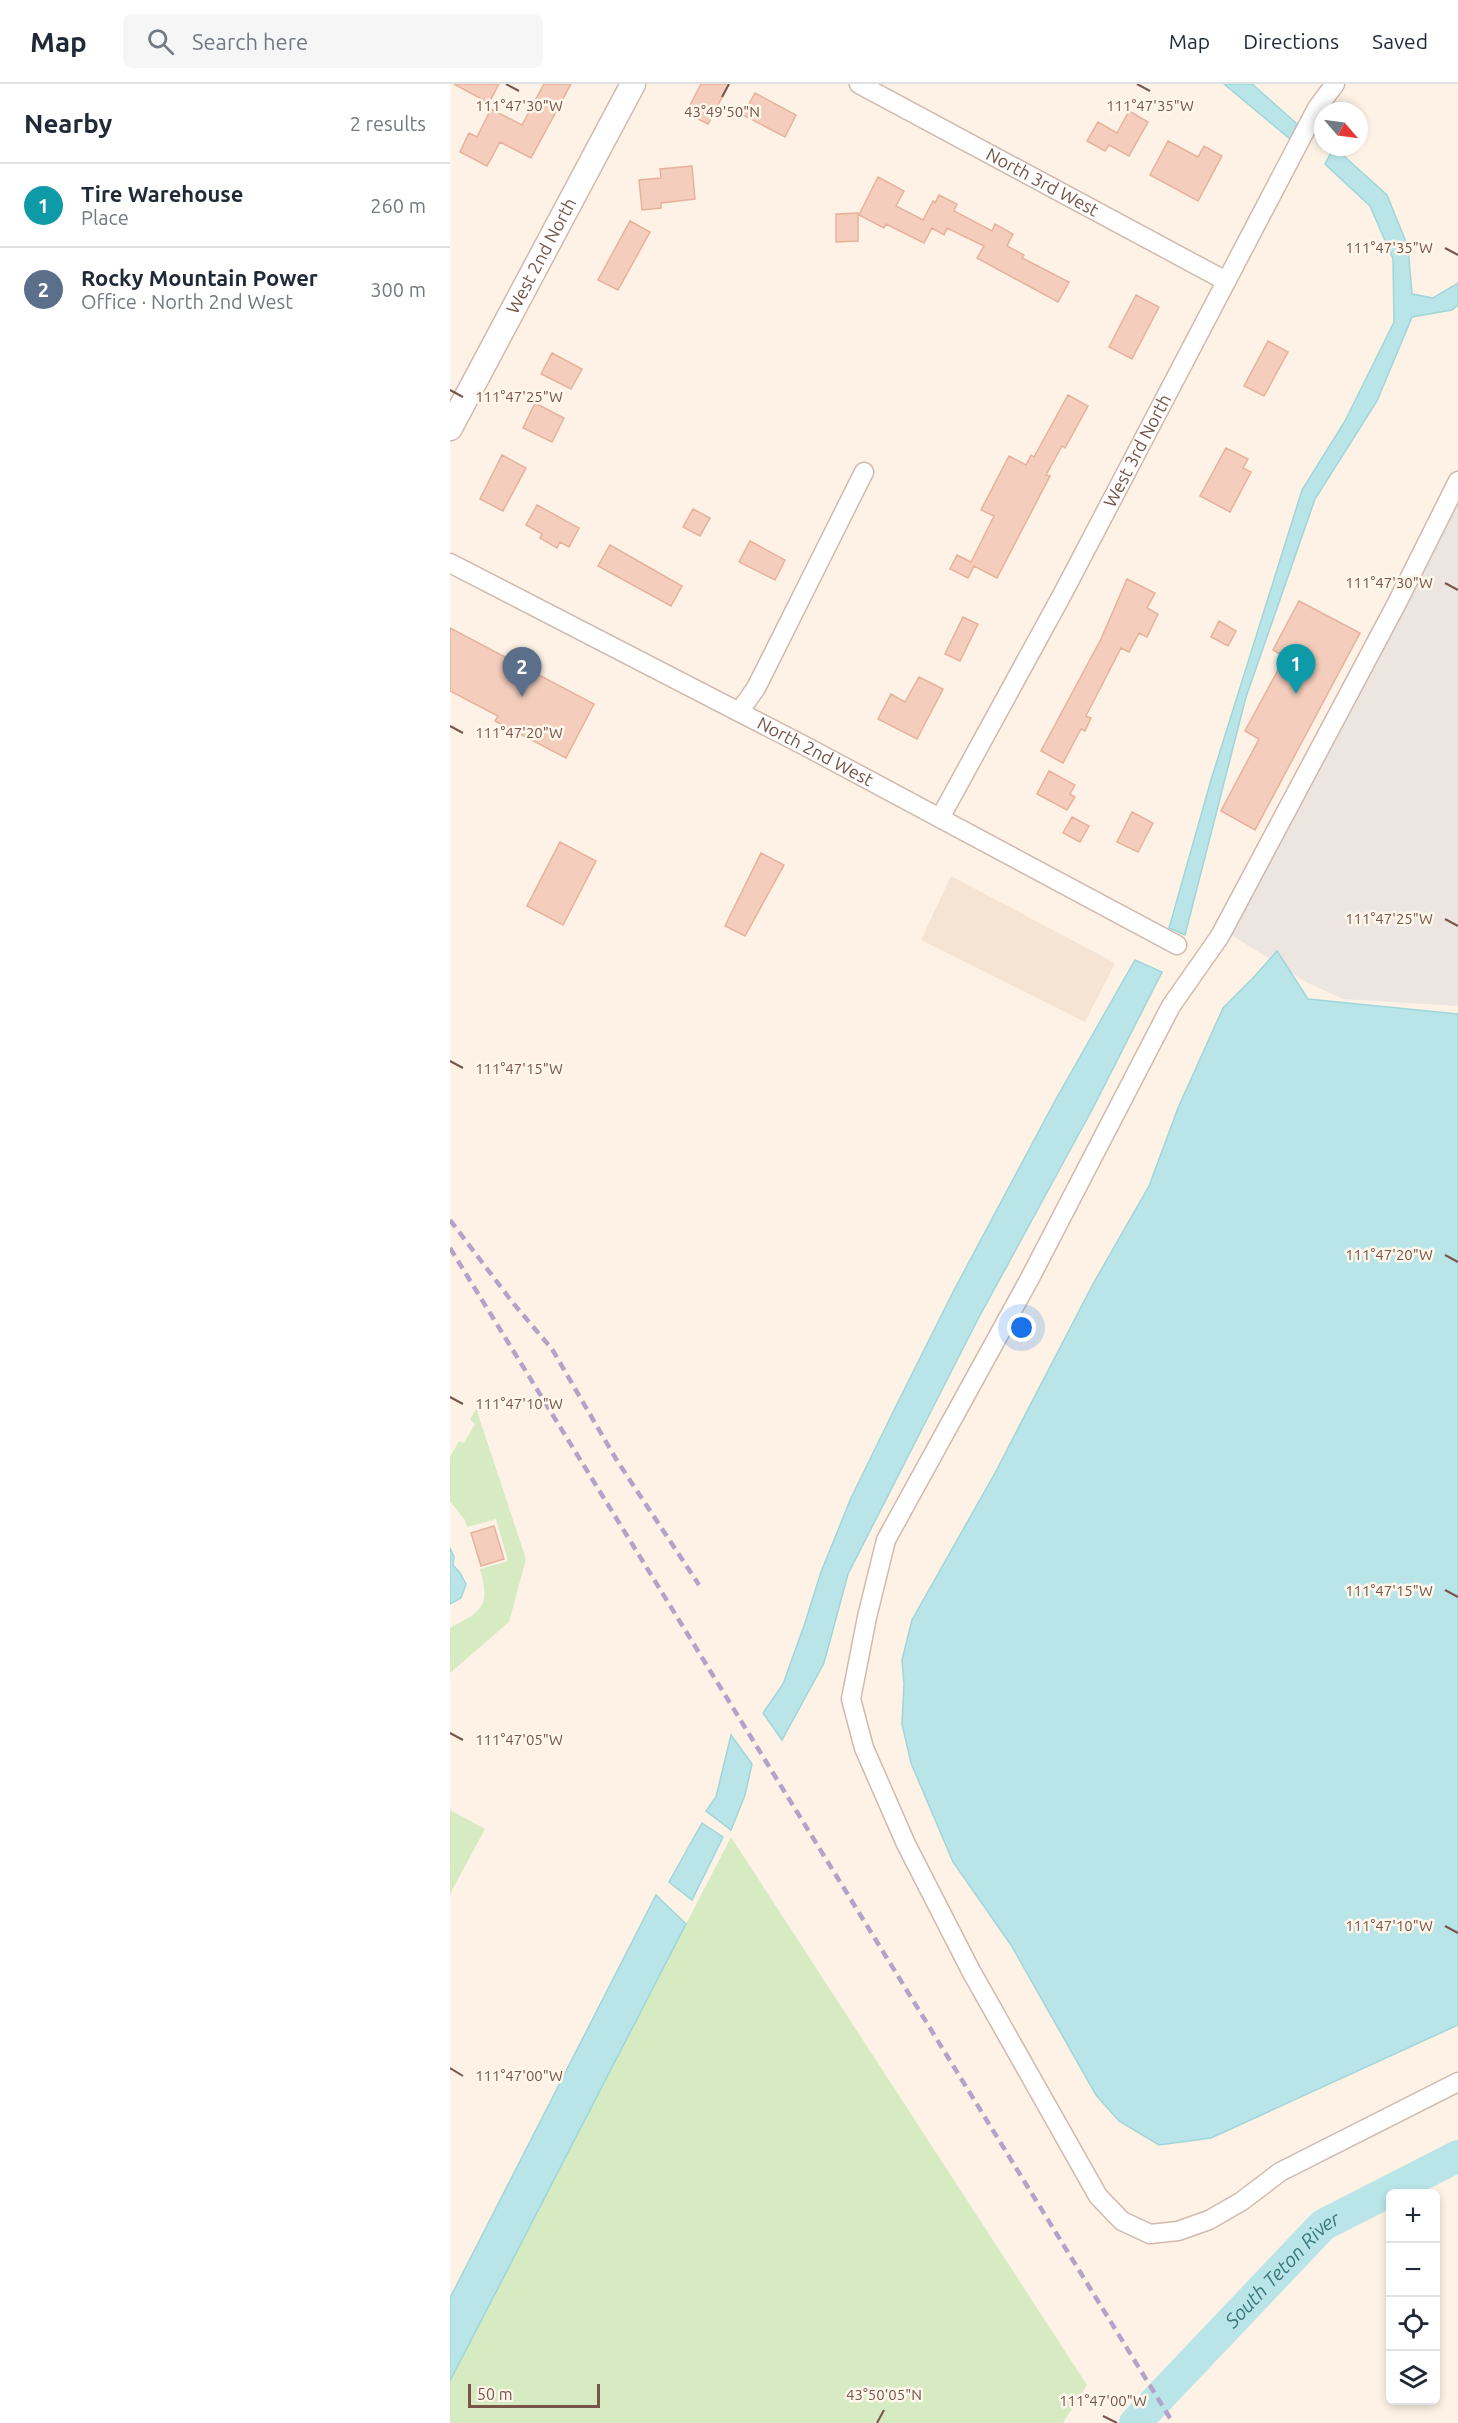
<!DOCTYPE html>
<html lang="en">
<head>
<meta charset="utf-8">
<style>
  :root { --surface:#fff; --page:#f6f6f7; --text:#1f2937; --muted:#747a83; --line:#e0e1e3; --accent:#eb5d46 }
  body { margin:0; font-family:Ubuntu,sans-serif; background:var(--page); color:var(--text) }
  .controls { position:absolute; right:18px; bottom:18px; display:grid; overflow:hidden; border-radius:9px; box-shadow:0 3px 9px #0003 }
  .controls button { width:54px; height:54px; display:grid; place-items:center; padding:0; border:0; border-bottom:2px solid var(--line); background:var(--surface); color:var(--text); font:30px sans-serif }
  .compass { position:absolute; left:864px; top:18px; width:54px; height:54px; border-radius:50%; background:var(--surface); box-shadow:0 3px 9px #0003; rotate:118deg }
  .scale { position:absolute; left:18px; bottom:15px; width:132px; box-sizing:border-box; padding-left:6px; border:3px solid #775549; border-top:0; font-size:16px; line-height:21px; white-space:nowrap; color:#775549; -webkit-text-stroke:4px #fff6ec; paint-order:stroke }
  .you { position:absolute; left:572px; top:1244px; width:21px; height:21px; margin:-15px; border:4px solid #fff; border-radius:50%; background:#1a73e8; box-shadow:0 0 0 9px #1a73e833 }
  .badge { display:grid; place-items:center; width:39px; height:39px; border-radius:50%; background:var(--accent); color:#fff; font-size:20px; font-weight:700 }
  .pin { position:absolute; translate:-50% -50px; filter:drop-shadow(0 2px 3px #0008) }
  .pin::after { content:''; position:absolute; top:32px; width:21px; height:18px; background:inherit; clip-path:polygon(0 0,100% 0,50% 100%) }
  .list { margin:0; padding:0; list-style:none }
  h2 { display:flex; justify-content:space-between; align-items:center; height:78px; margin:0; padding:0 24px; font-size:26px }
  h2 small { font-size:20px; font-weight:400; color:var(--muted) }
  .list li { display:grid; grid-template-columns:39px 1fr auto; gap:18px; align-items:center; box-sizing:border-box; height:84px; padding:0 24px; border-top:2px solid var(--line) }
  .list b { display:block; font-size:22px; white-space:nowrap }
  .list p { margin:0; font-size:20px; white-space:nowrap; color:var(--muted) }
  .list em { font-size:20px; font-style:normal; color:var(--muted) }
  .icon { flex:none; width:33px; height:33px; fill:none; stroke:currentColor; stroke-width:2; stroke-linecap:round; stroke-linejoin:round }
  .map { position:relative; flex:none; width:1008px; height:2339px; overflow:hidden }
  header { display:flex; align-items:center; gap:36px; box-sizing:border-box; height:84px; padding:0 30px; background:var(--surface); border-bottom:2px solid var(--line) }
  header strong { font-size:28px }
  nav { display:flex; gap:33px; margin-inline-start:auto; font-size:21px }
  .search { width:420px; height:54px; background:var(--page); display:flex; align-items:center; gap:15px; box-sizing:border-box; padding:0 21px; border-radius:9px; color:var(--muted); font-size:22px }
  main { display:flex }
  aside { flex:1; background:var(--surface) }
  .map>svg:first-child { display:block }
  .residential { fill:#f5e3d3 }
  .industrial { fill:#ede5df }
  .green { fill:#d7ebc3 }
  .water { fill:#b9e5e8; stroke:#9fd6da; stroke-width:1.5 }
  .lines { fill:none; stroke-linecap:round; stroke-linejoin:round }
  .river { stroke:#b9e5e8; stroke-width:32 }
  .building { fill:#f4cdbc; stroke:#e7b29c; stroke-width:1.5 }
  .minor-casing { stroke:#d1baad; stroke-width:21 }
  .tertiary-casing { stroke:#d1baad; stroke-width:27 }
  .minor { stroke:#fff; stroke-width:18 }
  .tertiary { stroke:#fff; stroke-width:24 }
  .rail { stroke:#b3a3c8; stroke-width:4.5; stroke-dasharray:9 6; stroke-linecap:butt }
  .ticks { fill:none; stroke:#775549; stroke-width:2 }
  .labels { text-anchor:middle; stroke-width:5; stroke-linejoin:round; paint-order:stroke }
  .street-label { font-size:18px; fill:#775549; stroke:#fff6ec }
  .water-label { font-size:20px; font-style:italic; fill:#3c787d; stroke:#fff6ec }
  .ticks-label { font-size:15px; text-anchor:middle; fill:#775549; stroke:#fff6ec; stroke-width:5; stroke-linejoin:round; paint-order:stroke }
</style>
</head>
<body>
<header>
<strong>Map</strong>
<div class="search"><svg class="icon" aria-label="search" viewBox="0 0 24 24"><circle cx="10" cy="10" r="6"/><path d="M15 15l6 6"/></svg>Search here</div>
<nav><a>Map</a><a>Directions</a><a>Saved</a></nav>
</header>
<main>
<aside>
<h2>Nearby<small>2 results</small></h2>
<ul class="list">
<li><span class="badge" style="background:#0f9aa8">1</span><div><b>Tire Warehouse</b><p>Place</p></div><em>260 m</em></li>
<li><span class="badge" style="background:#5c6f8a">2</span><div><b>Rocky Mountain Power</b><p>Office · North 2nd West</p></div><em>300 m</em></li>
</ul>
</aside>
<div class="map">
<svg width="1008" height="2339" viewBox="0 0 1008 2339">
  <rect width="100%" height="100%" fill="#fdf2e5"/>
  <path class="residential" d="M501,792l164,87 -30,59 -164,-82z"/>
  <path class="industrial" d="M1008,416v506l-115,-7 -35,-16 -78,-49z"/>
  <path class="green" d="M26,1324l50,151 -17,63 -59,51v-45c32,-18 41,-20 30,-59l28,-8 -12,-42 -29,8 -2,-7 -15,-19v-44l9,-16 5,2 11,-19 -5,-4z
    M0,1726l35,19 -35,65z
    M281,1753l356,548 -24,38h-613v-42z"/>
  <path class="water" d="M774,0h28l45,40 -7,15z
    M884,63l53,48 21,52 4,47 21,4 25,-15v22l-6,5 -40,7 -35,84 -62,98 -69,198 -61,238 -16,-7 42,-148 91,-290 43,-69 49,-99 -1,-63 -23,-53 -45,-42z
    M827,867l31,48 150,15v1011l-247,113 -52,7 -40,-24 -23,-26 -85,-150 -58,-83 -42,-99 -9,-39 2,-40 -2,-24 10,-40 83,-147 98,-189 56,-98 29,-78 45,-100 30,-30z
    M685,876l27,12 -69,136 -115,211 -130,255 -24,89 -42,77 -19,-27 20,-29 22,-61 16,-51 30,-74 44,-90 58,-116 103,-193z
    M0,1464l4,9 -1,8 7,8 6,11 -5,14 -11,6z
    M281,1651l21,29 -7,31 -14,35 -25,-19 10,-14z
    M252,1739l21,14 -31,63 -23,-18z
    M206,1811l30,29 -236,457v-83z"/>
  <g class="lines">
    <path class="river" id="s1" d="M685,2339l188,-198 135,-69"/>
  </g>
  <path class="building" d="M4,0h45l-10,19z
    M94,0h27l-40,74 -31,-16 -13,24 -27,-14 9,-19 8,4 14,-28 31,16z
    M251,0h28l-21,40 -22,-11z
    M305,9l41,22 -11,22 -42,-22z
    M679,27l19,11 -19,34 -20,-11 -4,6 -18,-10 11,-19 19,11z
    M718,57l30,16 6,-11 18,10 -24,45 -48,-26z
    M242,82l3,33 -34,4v5l-19,2 -3,-30 22,-2 -1,-9z
    M428,93l26,14 -8,15 27,14 10,-19 2,2 4,-8 18,9 -3,7 38,20 3,-7 18,10 -6,12 17,9 -2,3 47,24 -11,20 -81,-44 7,-12 -37,-18 -3,7 -12,-7 -8,15 -38,-19 -2,4 -25,-13z
    M408,129v28l-22,1v-28z
    M180,137l20,11 -32,58 -20,-10z
    M686,211l23,12 -27,52 -23,-12z
    M818,257l20,11 -24,44 -20,-10z
    M102,269l30,16 -11,20 -30,-15z
    M618,311l20,11 -23,42 -3,-2 -16,29 4,1 -53,102 -23,-12 -6,12 -18,-9 7,-14 14,7 23,-46 -13,-6 28,-54 17,9 5,-10 3,2z
    M85,319l29,15 -12,24 -29,-14z
    M776,364l22,11 -5,9 8,4 -21,40 -30,-16z
    M52,371l24,13 -23,43 -23,-12z
    M87,421l42,23 -10,19 -9,-5 -3,6 -17,-10 2,-4 -16,-9z
    M243,425l17,9 -10,18 -17,-9z
    M300,457l35,19 -10,20 -36,-18z
    M160,461l72,41 -11,20 -73,-40z
    M677,495l28,14 -8,15 11,6 -11,23 -8,-4 -10,19 -8,-4 -35,68 5,2 -6,13 -4,-2 -18,34 -22,-12 60,-112z
    M849,517l61,32 -105,197 -34,-19 38,-72 -14,-8 40,-74 -12,-7z
    M513,533l15,7 -18,37 -15,-7z
    M769,537l17,10 -8,15 -17,-9z
    M0,544l144,76 -28,54 -71,-37 3,-5 -48,-25z
    M469,593l24,12 -26,50 -39,-20 13,-25 14,8z
    M599,687l26,14 -5,9 5,3 -8,13 -30,-16z
    M682,728l21,11 -15,29 -21,-10z
    M622,733l17,9 -9,16 -17,-9z
    M110,758l36,19 -33,64 -36,-19z
    M311,769l23,12 -39,71 -20,-10z
    M44,1442l10,33 -23,7 -10,-33z"/>
  <g class="lines">
    <defs>
      <g id="minor">
        <path id="s2" d="M409,0l367,197"/>
        <path d="M1008,397l-61,122 -177,333 -49,70 -141,272 -144,262 -19,77 -16,82 13,49 42,96 65,127 127,225 24,25 28,13 28,-3 31,-11 33,-19 38,-29 178,-90"/>
        <path id="s3" d="M0,479l357,184 370,198"/>
        <path d="M289,628l17,-24 108,-216"/>
        <path id="s4" d="M490,734l122,-223 255,-487 18,-24"/>
      </g>
      <g id="tertiary">
        <path id="s5" d="M0,344l183,-344"/>
      </g>
    </defs>
    <use href="#minor" class="minor-casing"/>
    <use href="#tertiary" class="tertiary-casing"/>
    <use href="#minor" class="minor"/>
    <use href="#tertiary" class="tertiary"/>
    <path class="rail" d="M0,1136l63,83 39,46 64,110 83,126
      M0,1164l723,1175"/>
  </g>
  <path class="ticks" d="M56,0l13,7M687,0l13,7M272,13l7,-13M995,164l13,7M0,306l13,7M995,499l13,7M0,642l13,7M995,835l13,7M0,977l13,7M995,1171l13,7M0,1313l13,7M995,1506l13,7M0,1649l13,7M995,1842l13,7M0,1984l13,8M653,2332l14,7M427,2339l7,-13"/>
  <g class="labels">
    <g class="street-label">
      <text dy="6" stroke="none"><textPath href="#s2" startOffset="208">North 3rd West</textPath></text>
      <text dy="6" stroke="none"><textPath href="#s5" startOffset="195">West 2nd North</textPath></text>
      <text dy="6" stroke="none"><textPath href="#s4" startOffset="417">West 3rd North</textPath></text>
      <text dy="6" stroke="none"><textPath href="#s3" startOffset="411">North 2nd West</textPath></text>
    </g>
    <g class="water-label">
      <text dy="7" stroke="none"><textPath href="#s1" startOffset="213">South Teton River</textPath></text>
    </g>
  </g>
  <g class="ticks-label">
    <text x="69" y="27">111°47'30"W</text>
    <text x="700" y="27">111°47'35"W</text>
    <text x="272" y="33">43°49'50"N</text>
    <text x="939" y="169">111°47'35"W</text>
    <text x="69" y="318">111°47'25"W</text>
    <text x="939" y="504">111°47'30"W</text>
    <text x="69" y="654">111°47'20"W</text>
    <text x="939" y="840">111°47'25"W</text>
    <text x="69" y="990">111°47'15"W</text>
    <text x="939" y="1176">111°47'20"W</text>
    <text x="69" y="1325">111°47'10"W</text>
    <text x="939" y="1512">111°47'15"W</text>
    <text x="69" y="1661">111°47'05"W</text>
    <text x="939" y="1847">111°47'10"W</text>
    <text x="69" y="1997">111°47'00"W</text>
    <text x="434" y="2316">43°50'05"N</text>
    <text x="653" y="2322">111°47'00"W</text>
  </g>
</svg>
<div class="controls">
<button>+</button>
<button>−</button>
<button><svg class="icon" aria-label="locate" viewBox="0 0 24 24"><circle cx="12" cy="12" r="6"/><path d="M12 2v4M12 18v4M2 12h4M18 12h4"/></svg></button>
<button><svg class="icon" aria-label="layers" viewBox="0 0 24 24"><path d="M12 4l9 5-9 5-9-5zM3 14l9 5 9-5"/></svg></button>
</div>
<svg class="compass" viewBox="-18 -18 36 36"><path d="M0-13l5 13h-10z" fill="#e53935"/><path d="M0 13l5-13h-10z" fill="#747a83"/></svg>
<div class="scale">50 m</div>
<div class="you"></div>
<div class="pin badge" style="left:846px;top:610px;background:#0f9aa8">1</div>
<div class="pin badge" style="left:72px;top:613px;background:#5c6f8a">2</div>
</div>
</main>
</body>
</html>
